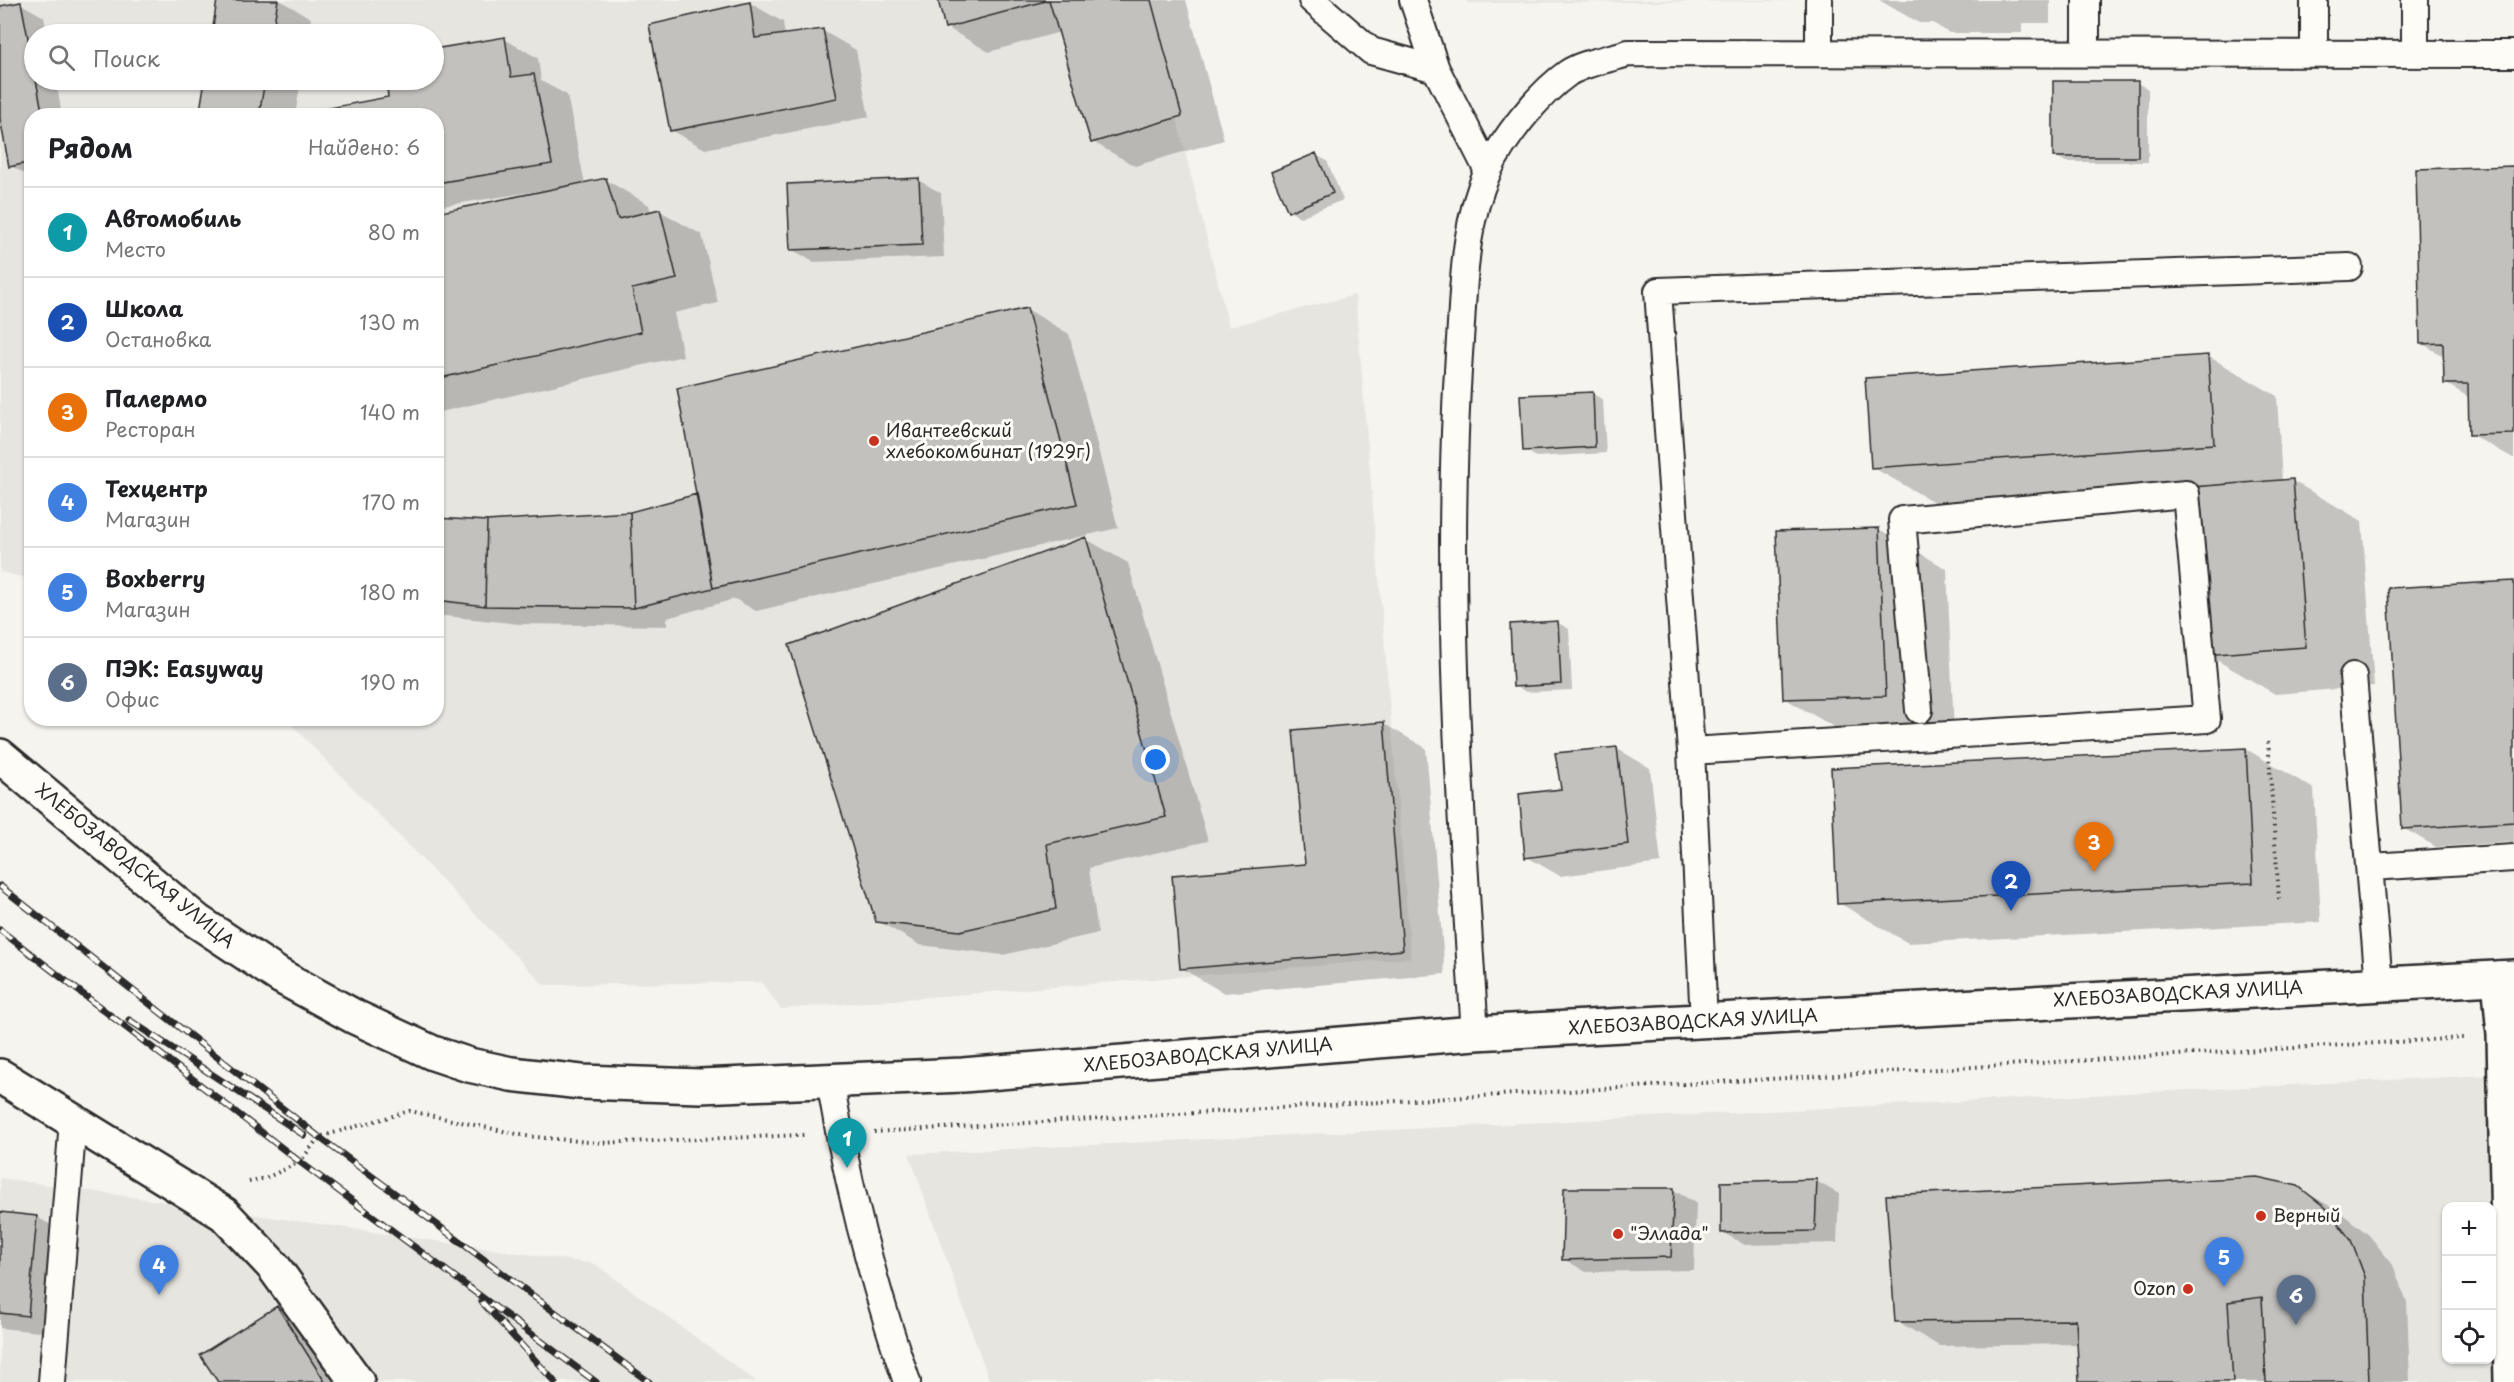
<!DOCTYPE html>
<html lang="ru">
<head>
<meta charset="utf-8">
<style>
  :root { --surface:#fff; --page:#f6f6f6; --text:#202124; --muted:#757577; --line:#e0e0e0; --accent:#1a73e8 }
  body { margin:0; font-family:"Playpen Sans",sans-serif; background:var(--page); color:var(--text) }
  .controls { position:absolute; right:18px; bottom:18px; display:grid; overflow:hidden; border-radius:12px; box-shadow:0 2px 4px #0004 }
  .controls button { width:54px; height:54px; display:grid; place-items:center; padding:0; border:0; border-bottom:2px solid var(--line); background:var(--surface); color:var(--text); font:30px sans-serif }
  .you { position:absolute; left:1156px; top:760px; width:21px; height:21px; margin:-15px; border:4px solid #fff; border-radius:50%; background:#1a73e8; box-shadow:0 0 0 9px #1a73e833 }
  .badge { display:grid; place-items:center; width:39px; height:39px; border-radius:50%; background:var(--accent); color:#fff; font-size:20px; font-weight:700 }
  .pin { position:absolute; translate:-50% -50px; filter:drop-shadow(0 2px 3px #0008) }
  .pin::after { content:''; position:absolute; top:32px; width:21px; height:18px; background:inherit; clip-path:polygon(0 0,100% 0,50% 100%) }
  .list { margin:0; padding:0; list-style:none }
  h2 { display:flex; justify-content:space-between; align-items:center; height:78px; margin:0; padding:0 24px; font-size:26px }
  h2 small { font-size:20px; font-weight:400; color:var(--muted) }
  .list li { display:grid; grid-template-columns:39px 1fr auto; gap:18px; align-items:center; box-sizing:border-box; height:90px; padding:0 24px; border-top:2px solid var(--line) }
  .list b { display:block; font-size:22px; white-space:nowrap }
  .list p { margin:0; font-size:20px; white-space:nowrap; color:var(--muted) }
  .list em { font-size:20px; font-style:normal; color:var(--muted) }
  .icon { flex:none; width:33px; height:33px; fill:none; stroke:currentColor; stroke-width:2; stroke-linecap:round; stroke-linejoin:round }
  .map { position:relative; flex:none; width:2514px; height:1382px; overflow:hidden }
  .search { position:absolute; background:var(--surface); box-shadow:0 2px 4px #0004; left:24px; top:24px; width:420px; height:66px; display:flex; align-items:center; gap:15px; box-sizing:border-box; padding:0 21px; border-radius:33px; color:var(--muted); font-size:22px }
  .panel { position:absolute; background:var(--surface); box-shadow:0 2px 4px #0004; left:24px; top:108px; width:420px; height:618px; border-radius:24px }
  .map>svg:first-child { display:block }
  .built { fill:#e6e5e0; fill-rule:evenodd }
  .shadow { fill:#0003 }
  .building { fill:#c2c1be; stroke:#2b2b2b; stroke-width:1.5 }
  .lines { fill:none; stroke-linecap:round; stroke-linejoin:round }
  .service-casing { stroke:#2b2b2b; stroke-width:30 }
  .minor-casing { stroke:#2b2b2b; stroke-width:38 }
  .secondary-casing { stroke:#2b2b2b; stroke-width:38 }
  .path { stroke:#2b2b2b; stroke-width:4; stroke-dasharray:1.5 4.5; stroke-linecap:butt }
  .service { stroke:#fdfcf7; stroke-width:26 }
  .minor { stroke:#fdfcf7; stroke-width:33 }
  .secondary { stroke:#fdfcf7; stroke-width:33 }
  .rail-casing { stroke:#2b2b2b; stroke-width:7 }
  .rail { stroke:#fdfcf7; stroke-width:4.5; stroke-dasharray:14; stroke-linecap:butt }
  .poi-dot { fill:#c8321e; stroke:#fdfcf7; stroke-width:2 }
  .labels { text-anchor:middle; stroke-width:6; stroke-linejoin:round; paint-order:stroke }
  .poi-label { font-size:18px; fill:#2b2b2b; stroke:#fdfcf7; text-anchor:start }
  .street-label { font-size:18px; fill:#2b2b2b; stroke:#fdfcf7 }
</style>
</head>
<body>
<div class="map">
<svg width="2514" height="1382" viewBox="0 0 2514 1382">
  <rect width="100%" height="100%" fill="#f5f4ef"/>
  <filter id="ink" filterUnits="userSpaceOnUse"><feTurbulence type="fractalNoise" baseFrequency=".0167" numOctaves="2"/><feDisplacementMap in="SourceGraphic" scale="12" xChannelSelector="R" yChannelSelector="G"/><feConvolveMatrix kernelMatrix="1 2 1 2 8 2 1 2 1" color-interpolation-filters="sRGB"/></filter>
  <g filter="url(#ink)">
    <path class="built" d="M0,0h1147l82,327 126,-32 56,663 -630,51 -20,-27 -217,3 -258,-266 150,-1v-602l-176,-1 6,-35h168v-46h-400v46h231l-6,35 -227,1 -1,463 -31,-7z
      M1467,0h324v1l-323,2z
      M2490,1075l14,307h-1514l-81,-228zM2446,1206h46v154h-46z
      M0,1178l595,86 162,118h-757z"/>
    <path class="shadow" d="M219,0h60l32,18 -3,16h-95z
      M940,0h246l38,140 -89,26 -42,-24 -33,-110 -71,20 -43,-25z
      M1879,0h171v23h-28v10h-73l-16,-10h-14z
      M750,3l33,19 2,14 38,-5 33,19 13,67 -164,32 -34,-19z
      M21,4l23,13 3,17h-13v46h22l6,36h-30v62l-21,-12 -11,-56v-102z
      M504,39l34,19 3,23 26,14 18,89 21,-4 43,25 2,8 9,-2 42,24 16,68 -44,10 9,43 -247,57v-198l121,-25 -1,-2 -120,19v-91l-46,-18 -2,-18h46v-29z
      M206,80h95l-6,36h-95z
      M2137,83l11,6v73h-82l-11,-6z
      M1316,155l11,6 16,39 -43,17 -11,-6z
      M2514,168v290h-1l-43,-24v-36l-25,-15v-26l-24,-14z
      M918,180l23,13 3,64 -130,5 -23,-13z
      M1027,309l42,25 49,194 -362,83 -21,-12 -68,19v8l-148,-2 -83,-9v-96l51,3 143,-8 68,-18z
      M2208,356l69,40 5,86 11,-1 69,40 12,165 -99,8 -69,-40 -12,-165 -253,17 -69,-39z
      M1592,393l11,7 3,53 -70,4 -11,-7z
      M1879,529l68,40 7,166 -101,3 -69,-40z
      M1086,539l42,24 80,278 -119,27 9,65 -95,22 -83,-10 -42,-24z
      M2514,582v260l-78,5 -33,-19z
      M1558,623l11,6 3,61 -46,2 -11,-6z
      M1384,724l42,24 19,226 -221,19 -43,-25 125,-103z
      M1616,748l34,20 11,95 -101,13 -33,-19 35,-67z
      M2246,749l68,40 7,133 -413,21 -69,-40z
      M1816,1181l23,13 -2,49 -92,2 -23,-13z
      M2297,1187l43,25 29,23 24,30 14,38 3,79h-330l-1,-38 -140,2 -42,-25z
      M1673,1190l23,13 -2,67 -108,2 -22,-13z
      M0,1214l37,3 33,19 -10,98 -60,-6z
      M277,1308l43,25 31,49h-131z"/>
    <path class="building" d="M217,0h61l-6,34h-60z
      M938,0h213l31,116 -91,27 -42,-143 -104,28z
      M21,2l22,114h-11v46l-23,5 -9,-49v-112z
      M750,2l5,36 68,-9 14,69 -167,33 -21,-106z
      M505,37l6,40 23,-3 18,90 -116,19v-67h-111l-1,-7 64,-12 -2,-17h48v-31z
      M205,80h60l-6,36h-60z
      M2053,81h85v76h-85z
      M1316,153l17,40 -45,19 -17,-40z
      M2514,166v268l-45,1 -1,-51h-24l-1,-41 -23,1 -4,-175z
      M606,178l12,41 42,-10 17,70 -45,10 9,43 -205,47v-166z
      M919,178l3,67 -132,5 -3,-66z
      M1027,308l50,196 -364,84 -36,-200z
      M2208,355l6,89 -343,24 -6,-90z
      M1593,392l2,55 -72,4 -3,-56z
      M2293,479l13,168 -102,8 -12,-168z
      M697,494l16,94 -79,20 -4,-96z
      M630,512l4,96 -149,-2 2,-85z
      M436,518l51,3 -2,85 -49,-6z
      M1879,528l7,168 -103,3 -7,-168z
      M1086,537l80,280 -119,27 9,65 -96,22 -84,-9 -87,-277z
      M2514,581v241l-112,7 -14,-241z
      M1558,621l3,63 -48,3 -3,-63z
      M1384,722l19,228 -223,19 -8,-94 133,-11 -12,-134z
      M1617,747l11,97 -103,14 -6,-64 42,-5 -6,-36z
      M2246,748l7,135 -416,21 -6,-136z
      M2257,1177l41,9 28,22 25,32 14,37 4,105h-103l-4,-85 -34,5 5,80h-154l-3,-62 -181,2 -9,-127z
      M1817,1179l-2,52 -94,2v-51z
      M1564,1188h110l-3,69 -109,3z
      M0,1212l37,4 -9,100 -28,-3z
      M277,1306l48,76h-107l-18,-27z"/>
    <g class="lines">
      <defs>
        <path id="service" d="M1312,0l59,51 65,18
          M1413,0l23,69 52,102
          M1819,0v53
          M2086,0v53
          M2314,0v54
          M2415,0v54
          M2353,676l26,308
          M1691,751l516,-32 -21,-225 -284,26 17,190
          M2371,867l143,-9
          M1704,1022l-13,-271 -33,-460 691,-24
          M1475,1033c-15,-224 -31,-455 -16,-679 5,-62 3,-126 29,-183 15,-32 50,-77 80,-98 15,-10 42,-14 60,-20l886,1
          M830,1081c17,102 43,203 77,301
          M52,1382l21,-261"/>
        <path id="minor" d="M2499,978l5,57 7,347
          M0,1076l224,138 49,52 84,116"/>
        <path id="secondary" d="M0,756l197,165 83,55 75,41 78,36 36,12 42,9 70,8 119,4 263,-11 512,-42 1039,-56"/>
      </defs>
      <use href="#service" class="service-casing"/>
      <use href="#minor" class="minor-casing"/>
      <use href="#secondary" class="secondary-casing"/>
      <path class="path" d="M2268,742l11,157
        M874,1132l1589,-94
        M249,1182l17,-4 34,-16 19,-25 91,-26 116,25 73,7 205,-8"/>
      <use href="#service" class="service"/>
      <use href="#minor" class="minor"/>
      <use href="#secondary" class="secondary"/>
      <defs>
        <path id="rail" d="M0,886l319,251 330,245
          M0,930l300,232 296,220
          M129,1020l175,115
          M482,1302l73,80"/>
      </defs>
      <use href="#rail" class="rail-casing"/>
      <use href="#rail" class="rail"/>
    </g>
  </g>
  <g class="poi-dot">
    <circle cx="874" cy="441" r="6"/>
    <circle cx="2261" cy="1216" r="6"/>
    <circle cx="1618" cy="1234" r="6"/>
    <circle cx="2188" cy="1289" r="6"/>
  </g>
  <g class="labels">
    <g class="poi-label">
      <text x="886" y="437">Ивантеевский<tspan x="886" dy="21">хлебокомбинат (1929г)</tspan></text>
      <text x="2273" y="1222">Верный</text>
      <text x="1630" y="1240">"Эллада"</text>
      <text x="2176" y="1295" text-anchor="end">Ozon</text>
    </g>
    <g class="street-label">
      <text transform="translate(135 866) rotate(39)" y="6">ХЛЕБОЗАВОДСКАЯ УЛИЦА</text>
      <text transform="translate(2178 994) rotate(-3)" y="6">ХЛЕБОЗАВОДСКАЯ УЛИЦА</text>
      <text transform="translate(1693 1022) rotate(-3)" y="6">ХЛЕБОЗАВОДСКАЯ УЛИЦА</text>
      <text transform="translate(1208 1055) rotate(-5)" y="6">ХЛЕБОЗАВОДСКАЯ УЛИЦА</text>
    </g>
  </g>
</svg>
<div class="controls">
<button>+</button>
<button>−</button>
<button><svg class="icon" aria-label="locate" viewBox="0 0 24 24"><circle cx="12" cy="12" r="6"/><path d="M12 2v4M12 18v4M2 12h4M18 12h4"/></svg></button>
</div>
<div class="you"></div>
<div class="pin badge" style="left:847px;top:1168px;background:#0f9aa8">1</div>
<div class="pin badge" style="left:2011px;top:911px;background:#1a4fb4">2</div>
<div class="pin badge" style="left:2094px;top:872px;background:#e8710a">3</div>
<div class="pin badge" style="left:159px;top:1295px;background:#3f7fe0">4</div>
<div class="pin badge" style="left:2224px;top:1287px;background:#3f7fe0">5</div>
<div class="pin badge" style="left:2296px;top:1325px;background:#5c6f8a">6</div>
<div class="search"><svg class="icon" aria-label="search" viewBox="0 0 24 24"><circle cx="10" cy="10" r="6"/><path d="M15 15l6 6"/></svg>Поиск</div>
<section class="panel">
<h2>Рядом<small>Найдено: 6</small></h2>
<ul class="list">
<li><span class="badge" style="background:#0f9aa8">1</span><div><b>Автомобиль</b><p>Место</p></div><em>80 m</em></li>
<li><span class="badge" style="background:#1a4fb4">2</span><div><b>Школа</b><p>Остановка</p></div><em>130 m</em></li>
<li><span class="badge" style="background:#e8710a">3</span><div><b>Палермо</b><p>Ресторан</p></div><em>140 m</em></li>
<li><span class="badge" style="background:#3f7fe0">4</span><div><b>Техцентр</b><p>Магазин</p></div><em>170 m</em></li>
<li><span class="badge" style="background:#3f7fe0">5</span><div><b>Boxberry</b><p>Магазин</p></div><em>180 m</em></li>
<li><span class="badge" style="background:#5c6f8a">6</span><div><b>ПЭК: Easyway</b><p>Офис</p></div><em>190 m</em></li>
</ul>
</section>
</div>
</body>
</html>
